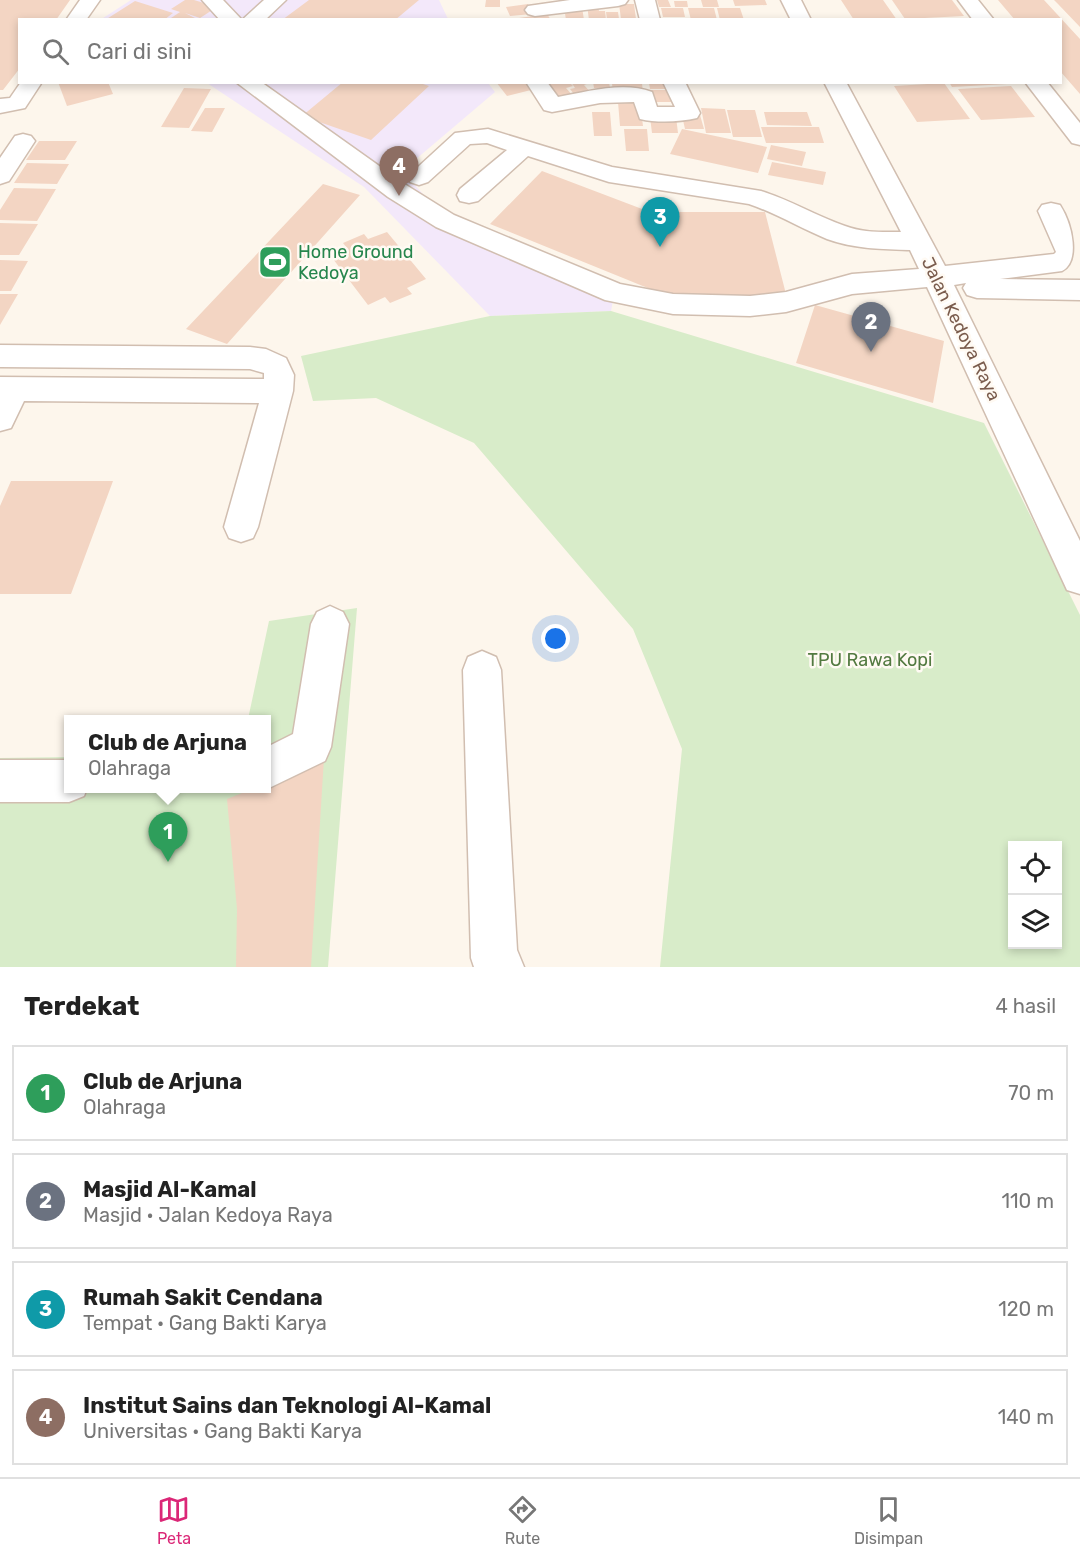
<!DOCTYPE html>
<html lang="id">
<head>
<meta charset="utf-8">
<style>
  :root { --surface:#fff; --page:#f2f2f2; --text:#222; --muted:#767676; --line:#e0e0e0; --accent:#db2777 }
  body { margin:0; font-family:Rubik,sans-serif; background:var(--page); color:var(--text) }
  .controls { position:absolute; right:18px; bottom:18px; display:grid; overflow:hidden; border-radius:0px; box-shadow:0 3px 9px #0003 }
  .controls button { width:54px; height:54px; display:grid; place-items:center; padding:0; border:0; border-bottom:2px solid var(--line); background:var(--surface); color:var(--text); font:30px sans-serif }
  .you { position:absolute; left:556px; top:639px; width:21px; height:21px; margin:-15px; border:4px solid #fff; border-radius:50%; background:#1a73e8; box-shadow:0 0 0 9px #1a73e833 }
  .badge { display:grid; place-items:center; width:39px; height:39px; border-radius:50%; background:var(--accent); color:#fff; font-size:20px; font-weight:700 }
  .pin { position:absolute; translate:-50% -50px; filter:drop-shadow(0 2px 3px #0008) }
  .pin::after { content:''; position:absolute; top:32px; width:21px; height:18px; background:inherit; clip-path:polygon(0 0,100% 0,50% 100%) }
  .popup { position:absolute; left:64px; top:715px; width:207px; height:78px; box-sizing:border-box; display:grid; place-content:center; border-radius:0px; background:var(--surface); filter:drop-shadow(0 2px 4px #0005); font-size:20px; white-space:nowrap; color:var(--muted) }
  .popup b { font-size:22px; color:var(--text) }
  .popup::after { content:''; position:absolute; left:50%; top:100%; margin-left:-12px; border:12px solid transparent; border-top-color:var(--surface) }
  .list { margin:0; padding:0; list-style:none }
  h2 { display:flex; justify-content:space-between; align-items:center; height:78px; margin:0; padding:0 24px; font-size:26px }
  h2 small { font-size:20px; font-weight:400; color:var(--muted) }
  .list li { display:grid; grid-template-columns:39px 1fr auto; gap:18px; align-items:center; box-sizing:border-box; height:96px; margin:0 12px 12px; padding:0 12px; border:2px solid var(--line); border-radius:0px }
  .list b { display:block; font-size:22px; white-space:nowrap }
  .list p { margin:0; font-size:20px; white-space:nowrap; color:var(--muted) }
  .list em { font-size:20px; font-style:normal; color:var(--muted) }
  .icon { flex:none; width:33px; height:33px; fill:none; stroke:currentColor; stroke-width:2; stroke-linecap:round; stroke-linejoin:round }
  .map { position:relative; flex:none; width:1080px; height:967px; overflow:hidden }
  .search { position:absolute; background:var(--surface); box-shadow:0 3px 9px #0003; left:18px; right:18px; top:18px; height:66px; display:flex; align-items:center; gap:15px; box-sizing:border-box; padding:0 21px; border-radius:0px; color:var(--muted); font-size:22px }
  .sheet { height:510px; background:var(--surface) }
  nav { display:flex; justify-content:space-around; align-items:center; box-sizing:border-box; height:84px; border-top:2px solid var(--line); background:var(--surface); font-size:16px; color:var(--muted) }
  nav a { display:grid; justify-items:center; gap:3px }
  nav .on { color:var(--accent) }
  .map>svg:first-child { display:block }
  .education { fill:#f3e8fa }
  .green { fill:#d8ecc9; fill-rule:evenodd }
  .building { fill:#f3d5c3 }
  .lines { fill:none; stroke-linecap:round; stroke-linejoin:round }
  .minor-casing { stroke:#d1beb0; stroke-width:3 }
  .minor { fill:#fff; fill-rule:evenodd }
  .labels { text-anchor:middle; stroke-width:5; stroke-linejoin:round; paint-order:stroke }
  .leisure-label { font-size:18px; fill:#27864d; stroke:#fffaf3; text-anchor:start }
  .street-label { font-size:18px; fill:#7a5c4d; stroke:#fffaf3 }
  .park-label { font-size:18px; fill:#537a41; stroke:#fffaf3 }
</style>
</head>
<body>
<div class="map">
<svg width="1080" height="967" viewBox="0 0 1080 967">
  <rect width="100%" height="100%" fill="#fdf6ec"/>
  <path class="education" d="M131,0h308l9,19 -348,1z
    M207,83h281l7,9 -93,79 31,34 183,79 -5,27 -121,5 -126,-129z"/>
  <path class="green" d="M611,311l373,112 96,192v352h-420l22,-218 -49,-120 -159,-186 -98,-45 -63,3 -12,-45 189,-40zM1012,846h46v99h-46z
    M357,608l-29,359h-328v-209l69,-1v31h198v-68l-19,-1 21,-98z"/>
  <path class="building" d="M0,0h70l-14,20h-36v48l-17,22h-3z
    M185,0h9l23,7 -17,11 -15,-5 14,7h-31l12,-8 -9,-3z
    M309,0h110l-24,20h-113z
    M486,0h14v7h-15z
    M657,0h11l3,7h-12z
    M701,0h16l2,7h-16z
    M733,0h32l2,5 -32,1z
    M841,0h42l14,20h-43z
    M892,0h60l12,16 -59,3z
    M998,0h46l36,39v55l-20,-23v-51h-45z
    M1054,0h26v27l-22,-23z
    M135,1l38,12 -9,7h-59z
    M674,1h13l1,6h-13z
    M528,4l4,10 -22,2 -4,-9z
    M619,4h15l2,15h-15z
    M587,5h11l1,6h-3h9l1,9h-17z
    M564,7h18l2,13h-18z
    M661,8h22l2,9h-22z
    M688,8h26l3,12h-26z
    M717,8h23l4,12h-24z
    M606,12h12l1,7h-12z
    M547,14l4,6h-32v-2z
    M58,82h50l5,12 -46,12z
    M343,82h74l12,4 -58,54 -69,-24z
    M496,82h29l6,8 -24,6z
    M544,82h25l4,4 -7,2 8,9 -16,4z
    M571,82h21l-8,3 8,9 -15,4 -7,-9 5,-1z
    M593,82h16l1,6h-16z
    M949,82h58v2l-55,3z
    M612,83h30l1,11h-30z
    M649,83h24l1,6h-24z
    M944,83l26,36 -53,3 -23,-36z
    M1011,86l24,31 -54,3 -23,-31z
    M184,88l27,1 -22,39 -28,-1z
    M649,90h27l2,12h-27z
    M618,102l22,1 3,23h-23z
    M205,108h20l-13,24 -21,-1z
    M701,108l24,1 6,24h-25z
    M727,110h28l7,27h-29z
    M592,112h18l2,24h-18z
    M764,112h43l5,14 -45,-1z
    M700,115l4,14h-19l-3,-13z
    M650,117h26l2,16h-26z
    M761,127h58l5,16h-58z
    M624,129h23l2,22h-23z
    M682,129l85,18 -9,26 -88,-19z
    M39,141h38l-12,19h-39z
    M771,145l35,7 -4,14 -35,-7z
    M772,162l54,10 -3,13 -55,-10z
    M27,163l42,1 -12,20 -43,-1z
    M542,171l108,41h115l22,86h-127v-5l-170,-69z
    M323,184l37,11 -133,149 -41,-15z
    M14,188l42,1 -19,32 -37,-1v-10z
    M0,223l38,1 -19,31h-19z
    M387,232l39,47 -19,9 5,6 -22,9 -5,-6 -17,8 -38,-50 17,-7 -4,-5 21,-9 4,5z
    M0,260l28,1 -17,30h-11z
    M0,294h18l-18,31z
    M815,305l129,36 -11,62 -137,-40z
    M11,481h102l-42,113h-71v-88z
    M324,758l-13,209h-75l1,-58 -10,-110 25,-10h15v-7z"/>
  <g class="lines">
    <defs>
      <path id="minor" d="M80,0h20l-14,20h-20z
        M202,0h21l19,20h-22z
        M264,0h22l-21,20h-23z
        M570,0h58l-3,4 -7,2 -83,10 -7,-2 -3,-4 3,-4z
        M635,0h20l5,20h-20z
        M781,0h20l10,20h-20z
        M958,0h20l16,20h-21z
        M21,82h21l-17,26 -25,5v-14l10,-1z
        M236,82h25l145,103 48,30 166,69 53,10 77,2 36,-4 66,-18 67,-5 -9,-19c-28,-1 -56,-1 -83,-11 -27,-11 -51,-26 -78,-35l-140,-22 -81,-26 -50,45 -9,2 -9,-2 -3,-6 3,-6 47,-39 -20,-7 -17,1 -42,38 -9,3 -9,-3 -3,-5 48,-44 33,-4 124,38 149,24c29,9 55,25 84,35 18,7 37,6 56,6l-77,-150h22l99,184 109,-12 2,-2 -18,-41 4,-6 9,-2 9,2c13,20 20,57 2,66l-62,8 80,1v20l-103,-2 -10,-3 -4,-7 3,-5 -12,2 126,256v53l-13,-4 -140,-303 -75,7 -66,18 -36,4 -77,-2 -68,-14 -169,-73 -48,-30z
        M526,82h21l11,15c28,-5 65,-16 94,-5l5,15h18l-12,-25h22l15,31 -3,5c-17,4 -40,5 -57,1l-6,-17 -34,1 -48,9 -8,-2z
        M1025,82h22l33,41v22l-8,-2z
        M23,134l8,2 4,5 -26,40 -9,3v-26l15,-22z
        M0,345l250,2 16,2 20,9 8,17 -1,16 -35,136 -5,11 -12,4 -12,-4 -5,-11 35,-124 -235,-2 -13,27 -11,3v-54l264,2v-6l-14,-4 -250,-2z
        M330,606l13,6 6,12 -18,123 -6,14 -58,28v-42l26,-13 18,-110 6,-12z
        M482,651l14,6 5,13 16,280 7,17h-50l-3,-9 -8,-288 5,-13z
        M0,760h69v28h18l-3,8 -15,6h-69z"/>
    </defs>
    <use href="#minor" class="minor-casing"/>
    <use href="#minor" class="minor"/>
  </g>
  <defs>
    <symbol id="stadium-square" viewBox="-11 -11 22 22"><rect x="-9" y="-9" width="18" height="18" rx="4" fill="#2e9e5b" stroke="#fffaf3"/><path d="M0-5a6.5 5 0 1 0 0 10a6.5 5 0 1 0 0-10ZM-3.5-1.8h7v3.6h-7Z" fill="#fff"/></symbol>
  </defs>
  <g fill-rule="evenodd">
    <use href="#stadium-square" x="256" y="243" width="38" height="38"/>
  </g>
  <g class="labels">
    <g class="leisure-label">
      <text x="298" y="258">Home Ground<tspan x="298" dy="21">Kedoya</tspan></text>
    </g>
    <g class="street-label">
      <text transform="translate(961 329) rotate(64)" y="6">Jalan Kedoya Raya</text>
    </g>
    <g class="park-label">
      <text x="870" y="666">TPU Rawa Kopi</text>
    </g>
  </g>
</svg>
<div class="controls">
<button><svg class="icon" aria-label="locate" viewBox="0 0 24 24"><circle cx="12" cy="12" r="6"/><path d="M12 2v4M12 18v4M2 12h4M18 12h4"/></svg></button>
<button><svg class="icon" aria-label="layers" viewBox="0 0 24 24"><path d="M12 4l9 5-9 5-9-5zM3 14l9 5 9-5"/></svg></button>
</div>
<div class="you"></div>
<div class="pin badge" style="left:168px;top:862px;background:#2e9e5b">1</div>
<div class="popup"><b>Club de Arjuna</b>Olahraga</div>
<div class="pin badge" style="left:871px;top:352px;background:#6b7280">2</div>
<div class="pin badge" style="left:660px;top:247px;background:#0f9aa8">3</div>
<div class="pin badge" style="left:399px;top:196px;background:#8d6e63">4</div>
<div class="search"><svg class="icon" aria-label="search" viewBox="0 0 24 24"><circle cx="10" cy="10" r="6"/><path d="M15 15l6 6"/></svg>Cari di sini</div>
</div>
<section class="sheet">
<h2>Terdekat<small>4 hasil</small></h2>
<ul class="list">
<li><span class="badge" style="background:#2e9e5b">1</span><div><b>Club de Arjuna</b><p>Olahraga</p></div><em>70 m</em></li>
<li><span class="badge" style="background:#6b7280">2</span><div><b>Masjid Al-Kamal</b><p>Masjid · Jalan Kedoya Raya</p></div><em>110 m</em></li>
<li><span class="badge" style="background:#0f9aa8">3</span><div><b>Rumah Sakit Cendana</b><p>Tempat · Gang Bakti Karya</p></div><em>120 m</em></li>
<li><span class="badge" style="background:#8d6e63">4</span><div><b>Institut Sains dan Teknologi Al-Kamal</b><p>Universitas · Gang Bakti Karya</p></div><em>140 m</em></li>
</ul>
</section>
<nav>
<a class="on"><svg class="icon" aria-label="map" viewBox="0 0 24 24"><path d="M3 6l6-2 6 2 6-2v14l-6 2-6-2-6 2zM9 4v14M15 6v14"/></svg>Peta</a>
<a><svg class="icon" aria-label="directions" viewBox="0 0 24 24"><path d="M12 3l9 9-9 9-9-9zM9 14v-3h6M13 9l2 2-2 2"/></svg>Rute</a>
<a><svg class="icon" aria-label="saved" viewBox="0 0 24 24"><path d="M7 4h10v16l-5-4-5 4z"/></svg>Disimpan</a>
</nav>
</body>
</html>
